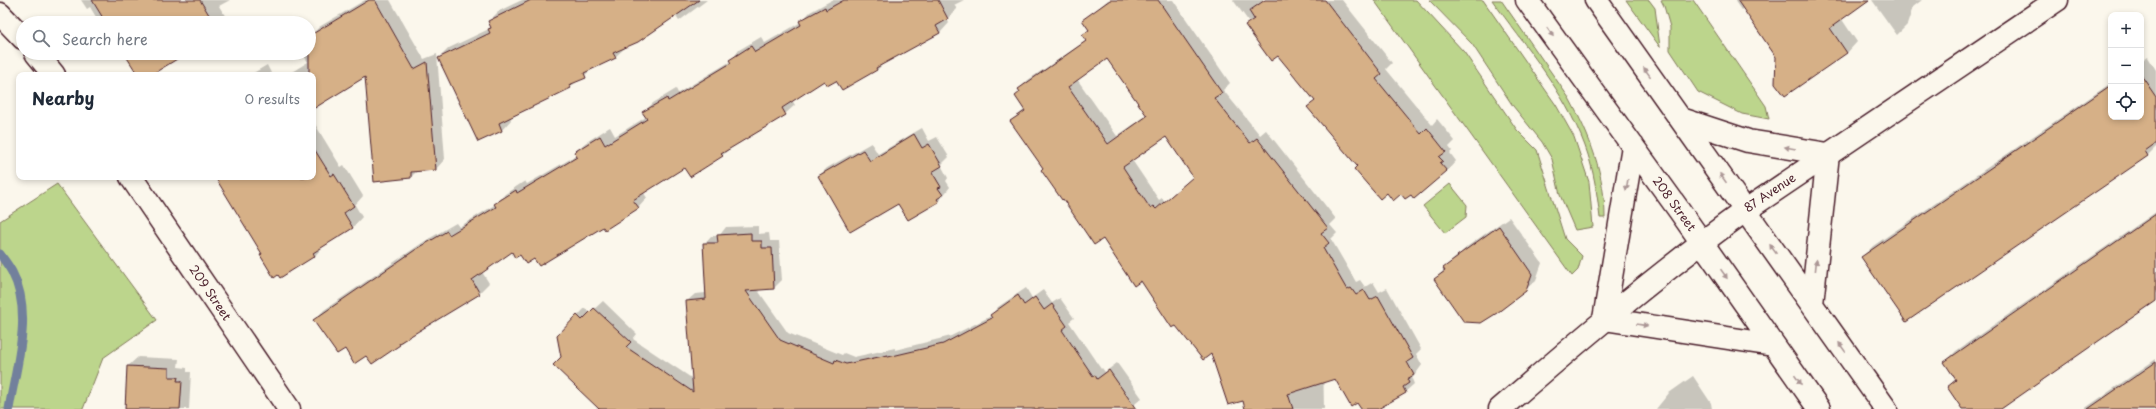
<!DOCTYPE html>
<html lang="en">
<head>
<meta charset="utf-8">
<style>
  :root { --surface:#fff; --page:#f2f2f3; --text:#1f2937; --muted:#747a83; --line:#e0e1e3 }
  body { margin:0; font-family:"Playpen Sans",sans-serif; background:var(--page); color:var(--text) }
  .controls { position:absolute; right:12px; top:12px; display:grid; overflow:hidden; border-radius:8px; box-shadow:0 2px 6px #0003 }
  .controls button { width:36px; height:36px; display:grid; place-items:center; padding:0; border:0; border-bottom:1px solid var(--line); background:var(--surface); color:var(--text); font:20px sans-serif }
  .list { margin:0; padding:0; list-style:none }
  h2 { display:flex; justify-content:space-between; align-items:center; height:52px; margin:0; padding:0 16px; font-size:17px }
  h2 small { font-size:13px; font-weight:400; color:var(--muted) }
  .icon { flex:none; width:22px; height:22px; fill:none; stroke:currentColor; stroke-width:2; stroke-linecap:round; stroke-linejoin:round }
  .map { position:relative; flex:none; width:2156px; height:409px; overflow:hidden }
  .search { position:absolute; background:var(--surface); box-shadow:0 2px 6px #0003; left:16px; top:16px; width:300px; height:44px; display:flex; align-items:center; gap:10px; box-sizing:border-box; padding:0 14px; border-radius:22px; color:var(--muted); font-size:15px }
  .panel { position:absolute; background:var(--surface); box-shadow:0 2px 6px #0003; left:16px; top:72px; width:300px; height:108px; border-radius:8px }
  .map>svg:first-child { display:block }
  .green { fill:#bcd58c; stroke:#837a5c }
  .shadow { fill:#0003; fill-rule:evenodd }
  .lines { fill:none; stroke-linecap:round; stroke-linejoin:round }
  .stream { stroke:#72809c; stroke-width:9 }
  .building { fill:#d6b087; stroke:#4a1f2b; fill-rule:evenodd }
  .minor-casing { stroke:#4a1f2b; stroke-width:25 }
  .major-casing { stroke:#4a1f2b; stroke-width:25 }
  .minor { stroke:#fbf7ec; stroke-width:22 }
  .major { stroke:#fbf7ec; stroke-width:22 }
  .oneway { fill:#ab9695 }
  .labels { text-anchor:middle; stroke-width:3; stroke-linejoin:round; paint-order:stroke }
  .street-label { font-size:12px; fill:#4a1f2b; stroke:#fbf7ec }
</style>
</head>
<body>
<div class="map">
<svg width="2156" height="409" viewBox="0 0 2156 409">
  <rect width="100%" height="100%" fill="#fbf7ec"/>
  <filter id="ink" filterUnits="userSpaceOnUse"><feTurbulence type="fractalNoise" baseFrequency=".025" numOctaves="2"/><feDisplacementMap in="SourceGraphic" scale="8" xChannelSelector="R" yChannelSelector="G"/><feConvolveMatrix kernelMatrix="1 2 1 2 8 2 1 2 1" color-interpolation-filters="sRGB"/></filter>
  <g filter="url(#ink)">
    <path class="green" d="M1374,0h42l48,52 53,78 20,20 28,89 17,17 -4,14 -6,6z
      M1429,0h54l73,105 18,32 15,45 4,45 -18,3 -15,-35 -8,-36 -10,-17 -29,-36 -41,-62z
      M1492,0h9l68,98c21,38 36,77 36,120h-5c-3,-24 -6,-48 -15,-72 -20,-54 -60,-100 -93,-146z
      M1626,0h23l6,8 5,39z
      M1661,0h32l73,106 3,13 -27,-5 -44,-22 -28,-42v-23l-6,-21z
      M57,184l100,136 -54,38 -20,51h-83v-188z
      M1450,184l17,21 -1,12 -21,16 -22,-27z"/>
    <path class="shadow" d="M81,0h149l-11,6 8,13 -4,4h-116l-3,-5 -5,4 -9,-15 -3,2z
      M365,0h25l34,59 13,-5 8,105 -9,10 -18,1 -7,7 -45,-101 -53,31v-32h-26l21,-13 -6,-9h7l1,-16 9,-10z
      M522,0h185l-28,21 -4,-6 -49,32 -11,10 -20,10 -25,20 -60,29 1,4 -9,10 -63,-72 10,-10 40,-19 3,-3 -3,-5 10,-10z
      M832,0h132l-10,5 3,4 -10,10 2,4 -9,10 -57,31 -6,6 -40,10h-12l-33,20 3,5 -10,9 -53,32 -10,10 -37,11 -41,26 3,5 -9,10 -103,50 -23,-7 -30,21 7,11 -10,10 -72,44 -8,8 -33,9 -21,-6 -31,-28 10,-10 101,-69 31,-18 3,4 37,-23 9,-10 20,-13 2,3 50,-29 -2,-3 10,-9 25,-16 5,9 31,-19 -2,-5 9,-9 23,-14 2,4 53,-32 8,-11 22,-13 4,6 36,-21 9,-10z
      M1108,0h65l57,83 -7,7 37,45 6,-5 70,89 -6,6 7,8 -6,6 25,43 4,-2 5,7 8,-5 6,10 8,-4 34,61 -5,5 6,11 -10,14 2,5 -9,8 -29,17h-12l-41,-53 1,53h-75l-37,-56 -71,-73 -97,-112 -33,-47 14,-12 -6,-20 9,-9 59,-40 -4,-5 7,-7 -6,-8zM1107,58l40,57 -30,21 -40,-57zM1166,136l28,40 -29,25 -3,-3 -3,2 -27,-40z
      M1233,0h109l50,63 -6,6 46,56 5,-6 18,22 -6,6 3,4 -2,2 6,8 -9,10 -36,22 -24,-1 -29,-26 -49,-59 6,-6 -37,-47 -29,-32z
      M1734,0h133l-26,18 16,24 -10,11 -70,3 -33,-48 -3,2z
      M1872,0h50l-9,7 -6,18 -10,10z
      M2148,57l8,13v77l-8,8 -242,166 -44,-64 11,-11 238,-163v34h30v-55z
      M267,65l5,10h-22z
      M313,121l28,46 3,-2 19,31 -8,9 7,12 -9,10 -29,18 -9,11 -52,-2 -47,-77h97z
      M922,128l7,13 8,-4 12,20 -8,8 7,13 -2,3 4,6 -11,14 -31,18 -9,-16 -80,-27 8,-8 44,-25 7,11z
      M2156,212v88l-157,109h-36l-15,-22 8,-9 -11,-16 11,-11z
      M1509,217l33,46 -6,17 -11,10 -90,-11 10,-10 -1,-1 24,-22z
      M758,226v8l11,-1 1,8h9l3,39 -8,8 -17,1 31,44 54,22 2,-2 10,4 41,-9v2l56,-14 40,-20 7,-9 28,-19 6,10 11,-8 9,13 8,-5 14,20 -5,4 32,47 1,-1 3,4 12,-9 25,35 -13,11h-529l-38,-52 -4,-20 27,-29 5,5 13,-12 34,33 -4,5 60,40 -6,-78 8,-7 11,-1 -2,-49 7,-8h8l7,-9z
      M138,357l41,2 -1,8 9,1v4h4l-2,37h-63l2,-43z
      M2156,359v50h-72z
      M1693,376l18,27 1,6h-56l13,-16z"/>
    <g class="lines">
      <path class="stream" d="M0,254c4,6 9,12 12,18 22,41 4,94 -3,137"/>
    </g>
    <path class="building" d="M92,0h108l14,23h-108z
      M369,0h6l39,69 13,-7 9,108 -25,2v6l-37,4 -9,-105 -52,32v-34h-4v-39z
      M531,0h168l-61,42 -25,11 3,5 -32,15 2,5 -17,7 2,3 -72,35 3,8 -24,11 -40,-84 52,-25 -2,-4 3,-1 -3,-7z
      M844,0h94l10,19 -12,7 4,7 -64,35 1,2 -35,20 -6,-9 -9,5 -3,-5 -42,27 4,7 -65,39 2,2 -33,21 -6,-9 -51,32 6,8 -34,22 -2,-3 -64,39 -5,-7 -8,5 -6,-9 -5,3 -3,-6 -40,28 8,14 -81,49 1,2 -28,19 -6,-8 -12,8 -9,-15 -8,5 -24,-34 102,-70 32,-19 2,4 47,-28 -2,-3 22,-14 1,3 60,-36 -3,-5 26,-16 5,9 42,-26 -5,-7 25,-14 1,3 63,-38 -2,-3 22,-14 4,6 46,-27 -2,-4 26,-14 1,3z
      M1110,0h48l64,93 -8,5 36,45 7,-5 71,90 -7,5 8,10 -6,5 24,42 4,-2 5,7 8,-5 6,10 8,-4 35,62 -6,4 7,13 -7,4 2,4 -6,4 3,6 -28,16h-17l-4,-6 -6,4 -16,-28 -47,15 5,15h-48l-2,-8 -15,4 -17,-51 -8,6 -27,-34 -4,2 -31,-47 -7,5 -31,-47 -9,6 -31,-46 -1,1 -21,-30 2,-2 -33,-47 15,-10 -10,-15 5,-4 -2,-3 68,-48 -4,-6 7,-5 -7,-10zM1107,59l40,57 -39,28 -40,-57zM1166,137l27,40 -37,32 -3,-3 -3,2 -27,-41z
      M1265,0h60l57,74 -6,5 45,55 6,-6 19,24 -7,5 4,4 -3,2 7,8 -33,28 -3,-4 -6,4 -4,-5 -8,7 -6,-8 -7,6 -26,-30 3,-3 -50,-59 8,-6 -37,-45 -7,5 -26,-36 9,-6 -5,-8z
      M1737,0h132l-39,28 17,25 -62,43 -10,-13 1,-26z
      M124,53h56l2,3 -31,19h-13z
      M2141,75l15,22v46l-11,8 3,5 -242,166 -45,-65 250,-172v32h30z
      M914,134l8,14 7,-4 13,22 -10,6 9,15 -3,1 5,7 -6,4 2,3 -31,18 -10,-16 -48,28 -32,-56 45,-26 7,11z
      M313,147l18,29 3,-2 20,32 -10,7 9,15 -40,25 2,3 -35,22 -2,-3 -4,3 -14,-23 2,-1 -47,-77h98z
      M2156,214v87l-155,108h-39l-15,-22 9,-7 -12,-18z
      M1499,226l33,48 -6,17 -29,22 -16,10 -17,-1 -30,-43 11,-8 -2,-3 15,-11 -1,-1z
      M751,233v8h11v7h10l2,41 -28,2 34,49 54,23 1,-3 11,4 42,-9v2l55,-13 49,-26 -2,-3 28,-20 6,10 11,-8 9,13 8,-6 15,22 -5,4 31,46 2,-1 2,4 12,-9 27,39h-537l-46,-44 8,-8 -4,-21 20,-21 5,5 12,-12 37,34 -5,5 67,45 -7,-91 20,-2 -3,-56h15l-1,-8z
      M2156,362v47h-68z
      M127,366l42,2v9h9l-1,4h5l-2,28h-55z"/>
    <g class="lines">
      <defs>
        <path id="minor" d="M0,14l23,24
          M36,53l18,22
          M131,177l158,232
          M1500,409c80,-69 160,-137 246,-199l311,-210"/>
        <path id="major" d="M1527,0l152,210 140,199
          M1596,0l290,409
          M1681,119l67,22 80,13 -16,150
          M1633,146l-29,173 169,26"/>
      </defs>
      <use href="#minor" class="minor-casing"/>
      <use href="#major" class="major-casing"/>
      <use href="#minor" class="minor"/>
      <use href="#major" class="major"/>
    </g>
    <defs><path id="oneway-solid" d="M-6-.8H1V-3.2L6.5 0L1 3.2V.8H-6Z"/></defs>
    <g class="oneway">
      <use href="#oneway-solid" transform="translate(1550 32) rotate(54)"/>
      <use href="#oneway-solid" transform="translate(1647 72) rotate(-126)"/>
      <use href="#oneway-solid" transform="translate(1790 148) rotate(-170)"/>
      <use href="#oneway-solid" transform="translate(1723 178) rotate(-125)"/>
      <use href="#oneway-solid" transform="translate(1627 185) rotate(99)"/>
      <use href="#oneway-solid" transform="translate(1773 249) rotate(-125)"/>
      <use href="#oneway-solid" transform="translate(1816 265) rotate(-84)"/>
      <use href="#oneway-solid" transform="translate(1724 274) rotate(55)"/>
      <use href="#oneway-solid" transform="translate(1642 325) rotate(9)"/>
      <use href="#oneway-solid" transform="translate(1842 347) rotate(-125)"/>
      <use href="#oneway-solid" transform="translate(1798 380) rotate(54)"/>
    </g>
  </g>
  <g class="labels">
    <g class="street-label">
      <text transform="translate(1770 193) rotate(-34)" y="4">87 Avenue</text>
      <text transform="translate(1674 204) rotate(54)" y="4">208 Street</text>
      <text transform="translate(210 293) rotate(56)" y="4">209 Street</text>
    </g>
  </g>
</svg>
<div class="controls">
<button>+</button>
<button>−</button>
<button><svg class="icon" aria-label="locate" viewBox="0 0 24 24"><circle cx="12" cy="12" r="6"/><path d="M12 2v4M12 18v4M2 12h4M18 12h4"/></svg></button>
</div>
<div class="search"><svg class="icon" aria-label="search" viewBox="0 0 24 24"><circle cx="10" cy="10" r="6"/><path d="M15 15l6 6"/></svg>Search here</div>
<section class="panel">
<h2>Nearby<small>0 results</small></h2>
<ul class="list">
</ul>
</section>
</div>
</body>
</html>
